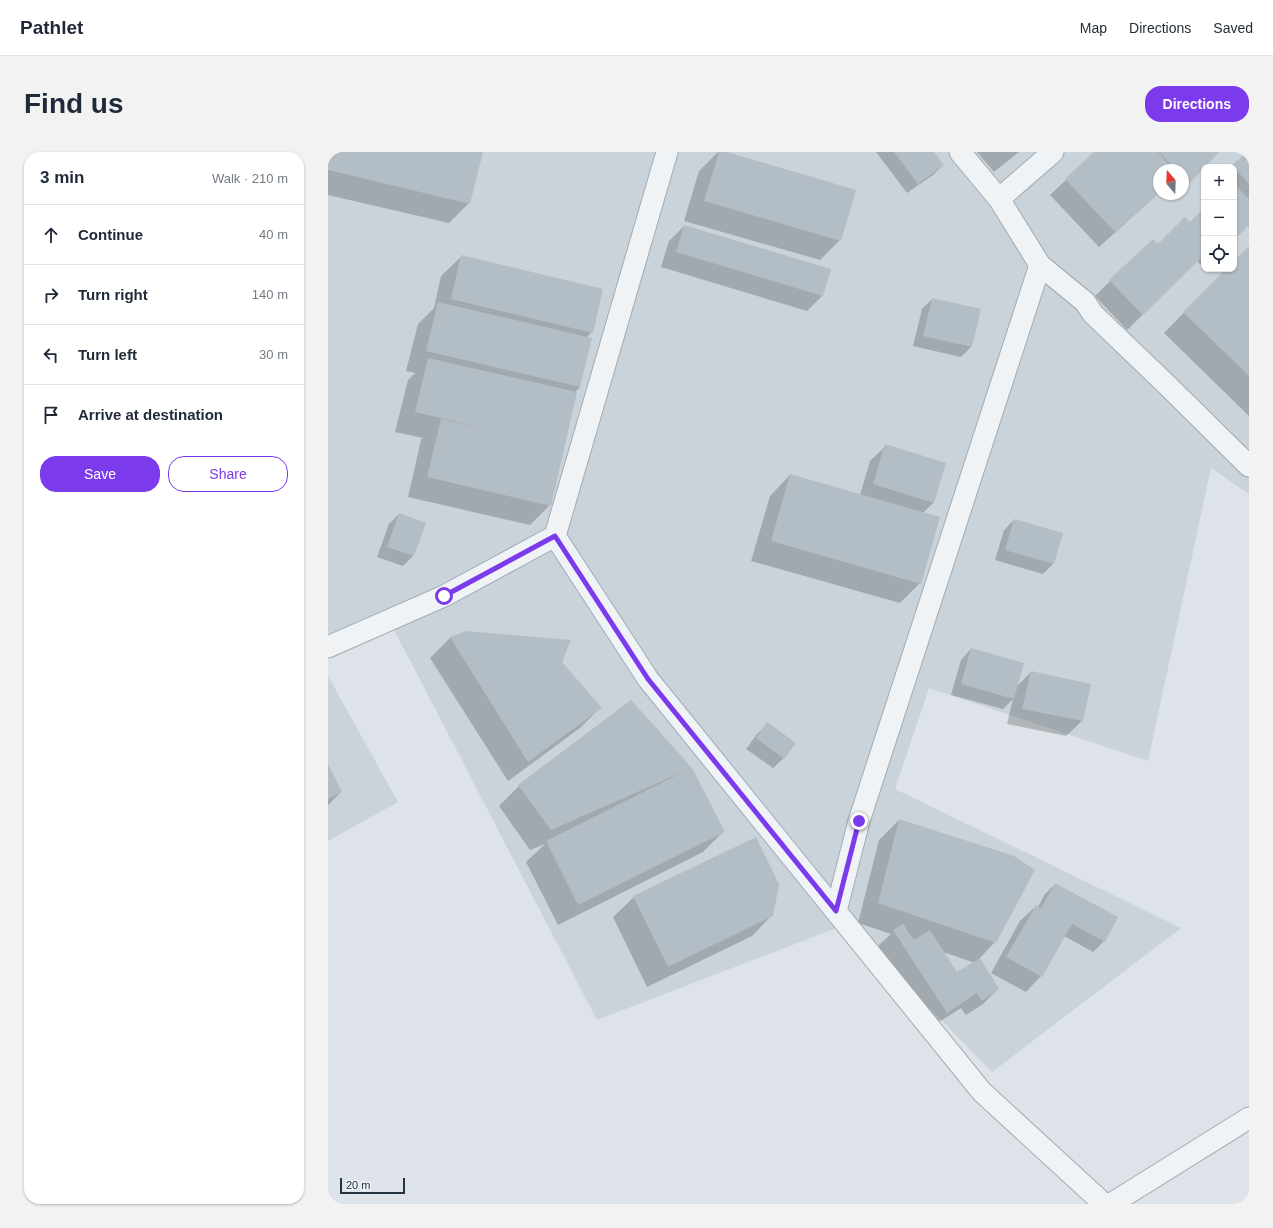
<!DOCTYPE html>
<html lang="en">
<head>
<meta charset="utf-8">
<style>
  :root { --surface:#fff; --page:#f2f2f3; --text:#1f2937; --muted:#747a83; --line:#e0e1e3; --accent:#7c3aed }
  body { margin:0; font-family:Arial,sans-serif; background:var(--page); color:var(--text) }
  .controls { position:absolute; right:12px; top:12px; display:grid; overflow:hidden; border-radius:8px; box-shadow:0 1px 3px #0004 }
  .controls button { width:36px; height:36px; display:grid; place-items:center; padding:0; border:0; border-bottom:1px solid var(--line); background:var(--surface); color:var(--text); font:20px sans-serif }
  .compass { position:absolute; left:825px; top:12px; width:36px; height:36px; border-radius:50%; background:var(--surface); box-shadow:0 1px 3px #0004; rotate:341deg }
  .scale { position:absolute; left:12px; bottom:10px; width:65px; box-sizing:border-box; padding-left:4px; border:2px solid #25333f; border-top:0; font-size:11px; line-height:14px; white-space:nowrap; color:#25333f; -webkit-text-stroke:3px #ecf2f5; paint-order:stroke }
  .stop { position:absolute; width:12px; height:12px; margin:-9px; border:3px solid #7c3aed; border-radius:50%; background:#fff }
  .stop.end { background:#7c3aed; border-color:#fff; box-shadow:0 1px 4px #0008 }
  .list { margin:0; padding:0; list-style:none }
  h2 { display:flex; justify-content:space-between; align-items:center; height:52px; margin:0; padding:0 16px; font-size:17px }
  h2 small { font-size:13px; font-weight:400; color:var(--muted) }
  .list li { display:grid; grid-template-columns:26px 1fr auto; gap:12px; align-items:center; box-sizing:border-box; height:60px; padding:0 16px; border-top:1px solid var(--line) }
  .list b { display:block; font-size:15px; white-space:nowrap }
  .list em { font-size:13px; font-style:normal; color:var(--muted) }
  .actions { display:flex; gap:8px; padding:12px 16px }
  .actions a { flex:1; padding:9px 0; border:1px solid var(--accent); border-radius:16px; text-align:center; font-size:14px; color:var(--accent) }
  .actions .main { background:var(--accent); color:#fff }
  .icon { flex:none; width:22px; height:22px; fill:none; stroke:currentColor; stroke-width:2; stroke-linecap:round; stroke-linejoin:round }
  .map { position:relative; flex:none; width:921px; height:1052px; overflow:hidden; border-radius:16px }
  header { display:flex; align-items:center; gap:24px; box-sizing:border-box; height:56px; padding:0 20px; background:var(--surface); border-bottom:1px solid var(--line) }
  header strong { font-size:19px }
  nav { display:flex; gap:22px; margin-inline-start:auto; font-size:14px }
  .intro { display:flex; align-items:center; justify-content:space-between; box-sizing:border-box; height:96px; padding:0 24px }
  h1 { margin:0; font-size:28px }
  .button { padding:10px 18px; border-radius:16px; background:var(--accent); color:#fff; font-size:14px; font-weight:700 }
  main { display:flex; gap:24px; padding:0 24px }
  aside { flex:1; background:var(--surface); border-radius:16px; box-shadow:0 1px 3px #0004 }
  .map>svg:first-child { display:block }
  .built { fill:#cad2da; fill-rule:evenodd }
  .shadow { fill:#0003; fill-rule:evenodd }
  .building { fill:#b3bdc5 }
  .lines { fill:none; stroke-linecap:round; stroke-linejoin:round }
  .minor-casing { stroke:#a2abb2; stroke-width:23 }
  .minor { stroke:#eff3f6; stroke-width:21 }
  .route { stroke:#7c3aed; stroke-width:5 }
</style>
</head>
<body>
<header>
<strong>Pathlet</strong>
<nav><a>Map</a><a>Directions</a><a>Saved</a></nav>
</header>
<div class="intro"><h1>Find us</h1><a class="button">Directions</a></div>
<main>
<aside>
<h2>3 min<small>Walk · 210 m</small></h2>
<ul class="list">
<li><svg class="icon" aria-label="ahead" viewBox="0 0 24 24"><path d="M12 20V5M6 11l6-6 6 6"/></svg><div><b>Continue</b></div><em>40 m</em></li>
<li><svg class="icon" aria-label="right" viewBox="0 0 24 24"><path d="M7 20v-9h11M14 6l5 5-5 5"/></svg><div><b>Turn right</b></div><em>140 m</em></li>
<li><svg class="icon" aria-label="left" viewBox="0 0 24 24"><path d="M17 20v-9H6M10 6l-5 5 5 5"/></svg><div><b>Turn left</b></div><em>30 m</em></li>
<li><svg class="icon" aria-label="arrive" viewBox="0 0 24 24"><path d="M6 21V4h12l-3 4 3 4H6"/></svg><div><b>Arrive at destination</b></div></li>
</ul>
<div class="actions"><a class="main">Save</a><a>Share</a></div>
</aside>
<div class="map">
<svg width="921" height="1052" viewBox="0 0 921 1052">
  <rect width="100%" height="100%" fill="#dde3e8"/>
  <path class="built" d="M0,0h921v342l-38,-26 -63,293 -219,-73 -34,101 286,139 -189,144 -145,-148 -250,96 -207,-398 -62,34zM876,15h30v102h-30zM831,18h24v24h-24z
    M0,524l70,126 -70,39z"/>
  <path class="shadow" d="M0,0h154l-13,51 -20,20 -121,-28z
    M390,0h5l117,88 -20,20 -136,-39 15,-50z
    M548,0h57l10,13 -10,10 -26,18z
    M649,0h42l-25,20z
    M768,0h122l-35,36v-18h-24v23l-60,54 -49,-52z
    M921,0v75l-1,-2 -14,14v-72h-2z
    M840,42h9l-4,4z
    M876,58v58l-7,-7 -70,69 -32,-34 15,-15 80,-57z
    M356,74l146,44 -8,26 -15,15 -146,-44 8,-26z
    M921,95v169l-85,-83 63,-64h7v-7z
    M134,104l130,76 -6,6 -6,49 -6,6 -24,112 -20,20 -122,-28 13,-57 2,-2 -28,-6 13,-52 7,-7 -9,-2 12,-47 16,-16 7,-32z
    M604,147l39,48 -10,10 -48,-11 9,-37z
    M558,294l59,17 -12,40 -10,10 -3,70 -20,20 -149,-42 19,-65 20,-21 70,20 10,-34z
    M71,362l26,9 -12,33 -10,10 -26,-9 12,-33z
    M686,368l48,14 -9,30 -10,10 -48,-14 9,-30z
    M138,480l94,30 40,46 -20,20 -72,53 -78,-123 20,-20z
    M643,497l46,37 14,-14 59,12 -8,37 -16,15 -59,-12 6,-25 -10,10 -52,-14 10,-35z
    M439,572l17,34 -11,10 -27,-19 11,-15z
    M0,614l13,26 -13,13z
    M364,616l31,64 -20,20 -145,73 -32,-63 19,-18 -15,6 -31,-44 20,-20z
    M571,668l96,122 -16,17 19,30 -15,15 -17,11 -5,-7 -30,19 -53,-81 13,-12 -33,-11 21,-83zM615,800l32,11 -18,11z
    M727,732l49,57 -11,11 -29,-16 -23,40 -15,16 -35,-19 29,-52 16,-15 2,1 7,-13z
    M306,745l138,18 -20,21 -105,51 -34,-70z"/>
  <path class="building" d="M0,0h155l-13,52 -142,-34z
    M391,0h8l129,38 -15,51 -137,-40z
    M566,0h40l10,13 -26,19z
    M766,0h64l15,18h-14v23l-44,39 -50,-53z
    M831,0h60l-30,32 -6,-6v-8h-7z
    M919,0h2v32l-17,-19z
    M906,32l15,15v26l-15,15z
    M876,56v47l-61,60 -34,-35 44,-41 5,5 27,-27 5,5z
    M356,73l147,44 -8,27 -147,-44z
    M921,94v130l-66,-64 43,-43h8v-8z
    M133,103l142,34 -10,44 -142,-34z
    M604,146l49,11 -9,38 -49,-11z
    M110,150l154,36 -12,49 -154,-36z
    M100,206l149,34 -26,114 -124,-29 14,-58 42,9 -68,-16z
    M557,292l61,19 -12,40 -61,-19z
    M462,322l150,43 -19,67 -150,-43z
    M71,361l27,10 -12,33 -27,-9z
    M686,367l49,14 -9,31 -49,-14z
    M138,479l105,9 -9,22 40,46 -74,54 -78,-125z
    M643,496l53,15 -10,36 -53,-15z
    M703,519l60,13 -8,37 -61,-12z
    M303,548l61,68 33,64 -147,73 -32,-64 139,-70 -134,59 -33,-45z
    M439,570l29,21 -12,16 -28,-21z
    M0,612l14,28 -14,7z
    M571,667l115,37 21,14 -39,73 -118,-40z
    M428,685l23,47 -6,32 -105,51 -35,-71z
    M727,731l63,34 -13,25 -33,-18 -30,53 -36,-20 30,-52 5,3z
    M575,772l11,16 16,-10 27,42 23,-14 19,31 -17,12 -5,-8 -30,20 -54,-83z"/>
  <g class="lines">
    <defs>
      <path id="minor" d="M632,0l39,47 41,66 45,37 8,12 75,72 81,80
        M671,47l54,-47
        M227,384l93,143 334,413 122,112
        M0,495l116,-51 111,-60 112,-384
        M508,759l23,-90 181,-556
        M783,1052l138,-86"/>
    </defs>
    <use href="#minor" class="minor-casing"/>
    <use href="#minor" class="minor"/>
  </g>
  <g class="lines">
    <path class="route" d="M116,444l111,-60 93,143 188,232 23,-90"/>
  </g>
</svg>
<div class="controls">
<button>+</button>
<button>−</button>
<button><svg class="icon" aria-label="locate" viewBox="0 0 24 24"><circle cx="12" cy="12" r="6"/><path d="M12 2v4M12 18v4M2 12h4M18 12h4"/></svg></button>
</div>
<svg class="compass" viewBox="-18 -18 36 36"><path d="M0-13l5 13h-10z" fill="#e53935"/><path d="M0 13l5-13h-10z" fill="#747a83"/></svg>
<div class="scale">20 m</div>
<div class="stop" style="left:116px;top:444px"></div>
<div class="stop end" style="left:531px;top:669px"></div>
</div>
</main>
</body>
</html>
